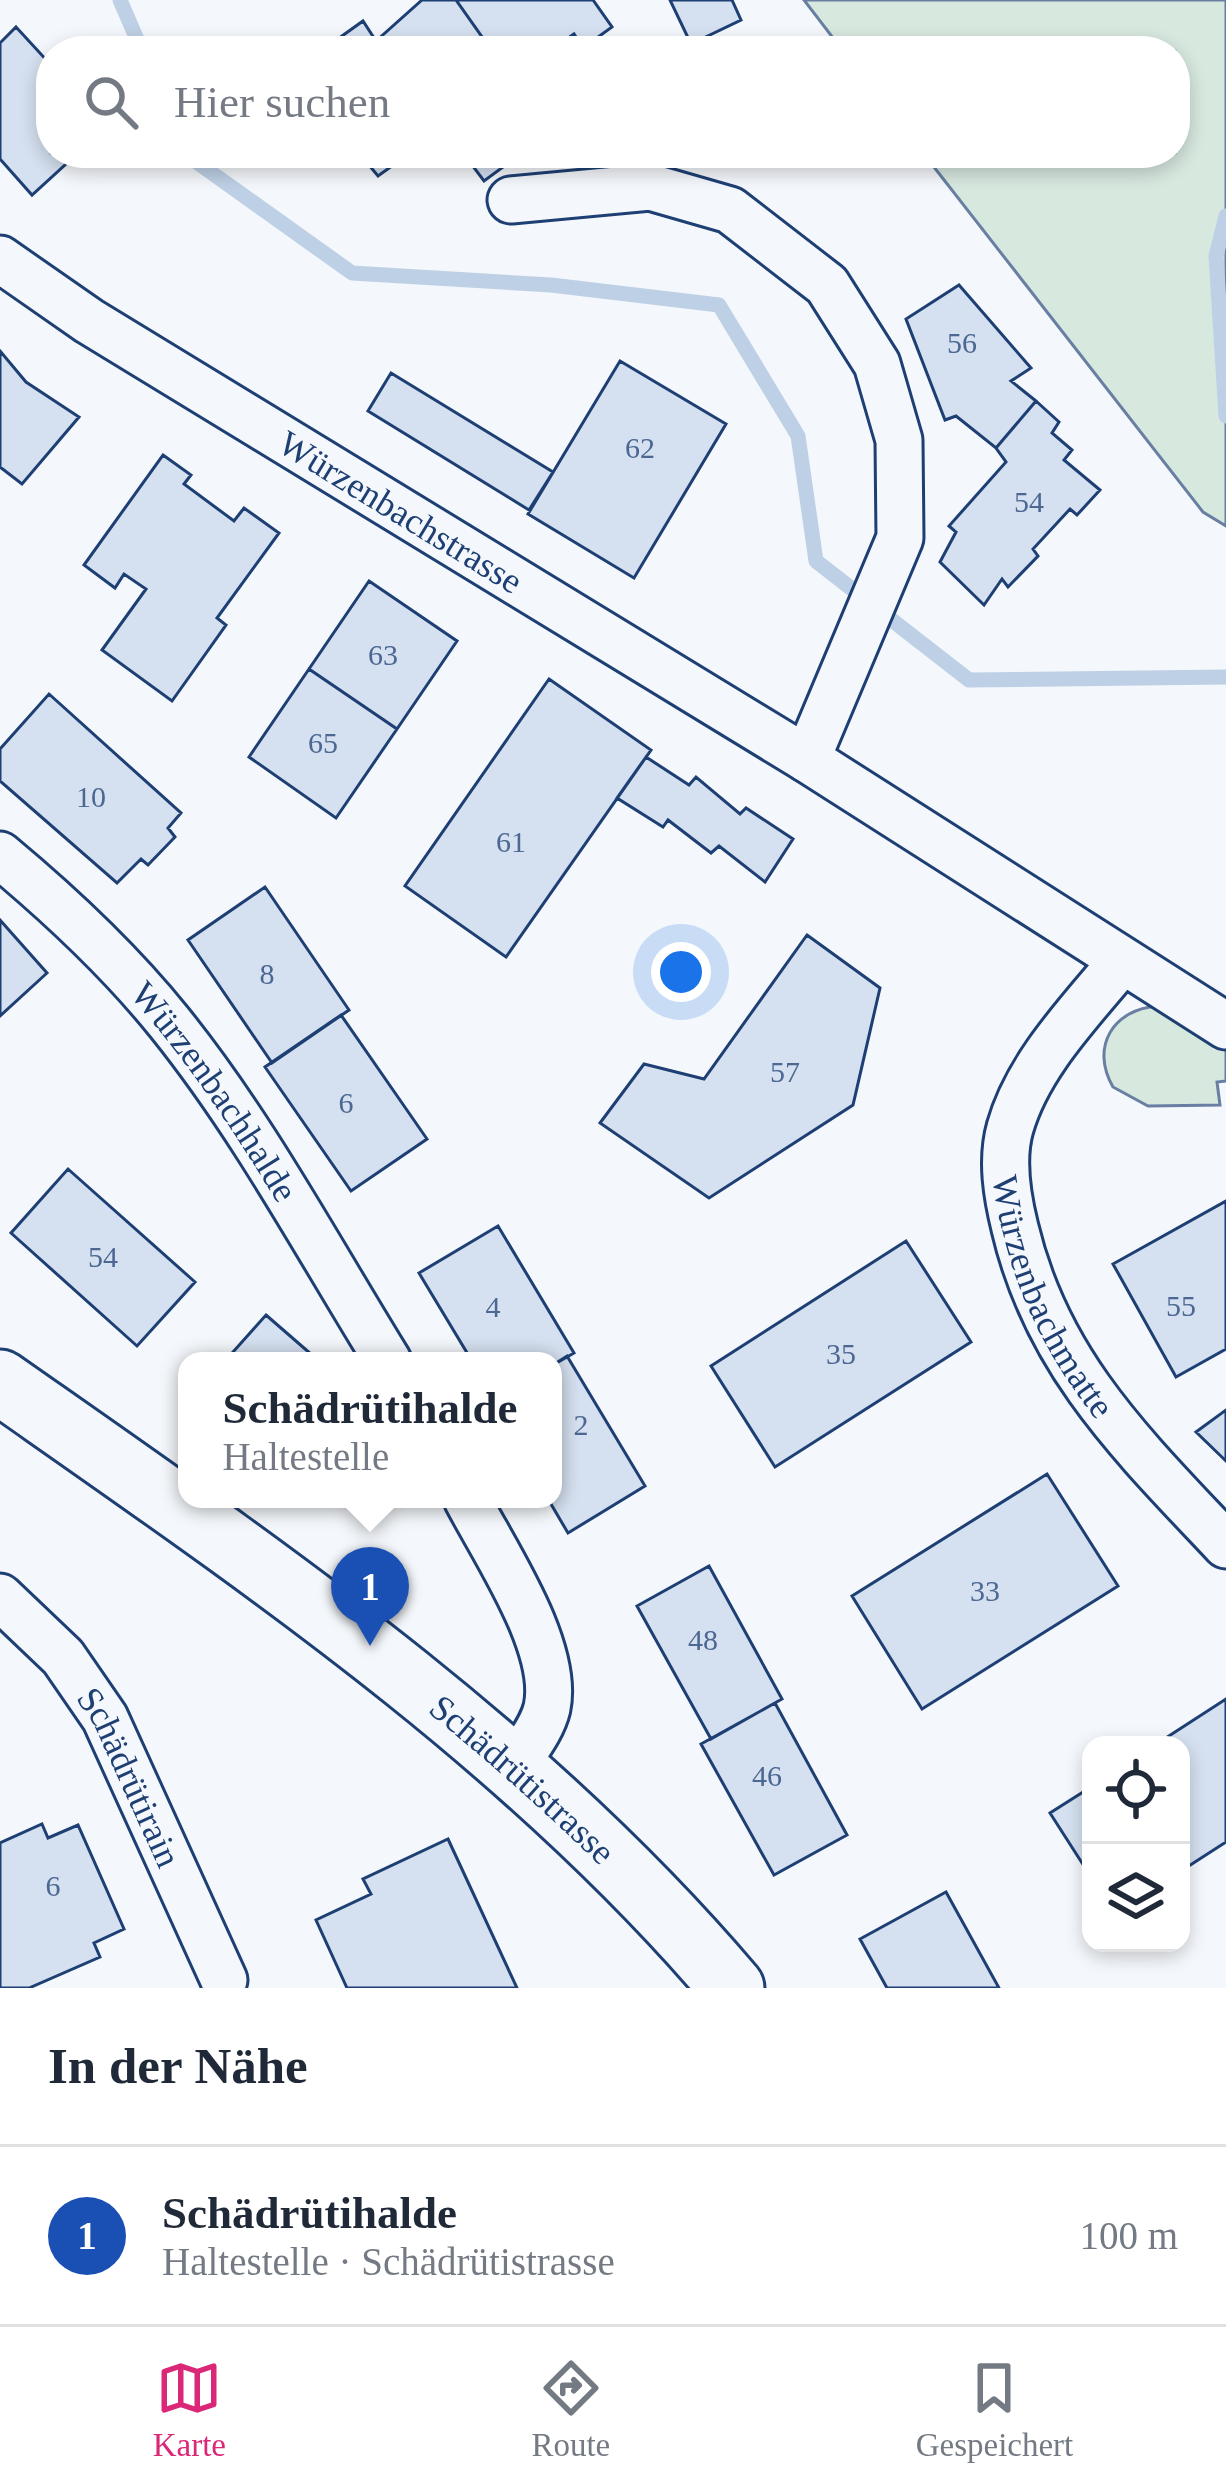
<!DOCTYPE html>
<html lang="de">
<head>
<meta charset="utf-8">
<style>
  :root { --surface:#fff; --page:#f2f2f3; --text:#1f2937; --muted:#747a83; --line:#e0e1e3; --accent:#db2777 }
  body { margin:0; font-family:"Times New Roman",serif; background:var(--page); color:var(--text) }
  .controls { position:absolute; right:36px; bottom:36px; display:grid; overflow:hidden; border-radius:24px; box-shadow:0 6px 18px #0003 }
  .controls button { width:108px; height:108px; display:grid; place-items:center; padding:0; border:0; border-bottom:3px solid var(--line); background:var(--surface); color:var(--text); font:60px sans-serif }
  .you { position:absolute; left:681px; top:972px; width:42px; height:42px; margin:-30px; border:9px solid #fff; border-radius:50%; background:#1a73e8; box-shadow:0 0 0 18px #1a73e833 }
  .badge { display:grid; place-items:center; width:78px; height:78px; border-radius:50%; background:var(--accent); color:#fff; font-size:39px; font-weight:700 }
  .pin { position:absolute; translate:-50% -99px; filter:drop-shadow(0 3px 6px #0008) }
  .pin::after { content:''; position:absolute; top:63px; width:42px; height:36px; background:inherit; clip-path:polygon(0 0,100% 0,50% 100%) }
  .popup { position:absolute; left:178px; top:1352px; width:384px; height:156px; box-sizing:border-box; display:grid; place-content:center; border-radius:24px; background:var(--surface); filter:drop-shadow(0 3px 9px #0005); font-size:39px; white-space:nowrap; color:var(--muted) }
  .popup b { font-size:45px; color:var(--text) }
  .popup::after { content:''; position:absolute; left:50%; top:100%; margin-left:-24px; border:24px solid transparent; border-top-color:var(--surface) }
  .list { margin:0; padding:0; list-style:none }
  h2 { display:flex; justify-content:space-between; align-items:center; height:156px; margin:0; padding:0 48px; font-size:51px }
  h2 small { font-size:39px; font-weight:400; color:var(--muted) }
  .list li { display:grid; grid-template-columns:78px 1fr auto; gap:36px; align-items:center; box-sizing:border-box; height:180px; padding:0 48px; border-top:3px solid var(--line) }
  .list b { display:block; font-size:45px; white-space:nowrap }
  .list p { margin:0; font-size:39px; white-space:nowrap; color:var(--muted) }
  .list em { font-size:39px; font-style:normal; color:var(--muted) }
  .icon { flex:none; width:66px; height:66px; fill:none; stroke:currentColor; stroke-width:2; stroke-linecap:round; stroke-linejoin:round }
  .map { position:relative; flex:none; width:1226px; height:1988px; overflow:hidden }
  .search { position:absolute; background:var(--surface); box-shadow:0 6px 18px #0003; left:36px; right:36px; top:36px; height:132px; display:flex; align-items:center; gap:30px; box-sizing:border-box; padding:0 42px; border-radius:48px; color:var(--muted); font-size:45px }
  .sheet { height:336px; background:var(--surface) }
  nav { display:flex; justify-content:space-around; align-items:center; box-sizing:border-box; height:168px; border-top:3px solid var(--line); background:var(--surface); font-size:33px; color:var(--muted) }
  nav a { display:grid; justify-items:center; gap:6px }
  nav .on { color:var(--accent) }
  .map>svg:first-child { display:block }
  .green { fill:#d7e8df; stroke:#687fa3; stroke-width:3 }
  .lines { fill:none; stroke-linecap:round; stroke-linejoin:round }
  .stream { stroke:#bed0e5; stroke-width:15 }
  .building { fill:#d5e0f0; stroke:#1d3f73; stroke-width:3 }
  .street-casing { stroke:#1d3f73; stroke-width:51 }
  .secondary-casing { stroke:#1d3f73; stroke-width:69 }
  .street { stroke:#f4f7fb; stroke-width:45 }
  .secondary { stroke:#f4f7fb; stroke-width:63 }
  .labels { text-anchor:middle; stroke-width:9; stroke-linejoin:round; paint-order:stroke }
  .number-label { font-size:30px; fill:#4b6792 }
  .street-label { font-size:36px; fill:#1d3f73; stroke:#f4f7fb }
</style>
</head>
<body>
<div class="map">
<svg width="1226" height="1988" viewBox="0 0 1226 1988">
  <rect width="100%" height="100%" fill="#f4f7fb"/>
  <path class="green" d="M804,0h422v526l-23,-14 -280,-359h252v-102h-332z
    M1158,1006l68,37v38l-9,1 3,23 -72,1 -35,-19c-23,-40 0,-78 45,-81z"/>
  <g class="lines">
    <path class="stream" d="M120,0l22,51
      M184,153l168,120 199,12 168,20 79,131 18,125 153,119 257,-3
      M1226,216l-10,40 10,160"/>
  </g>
  <path class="building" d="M422,0h34l36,51h-171l42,-30 13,20z
    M456,0h137l19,27 -29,21 -9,-14 -24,17h-58z
    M670,0h62l9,20 -50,24z
    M16,27l35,38v88h27l-46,42 -32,-36v-116z
    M359,153h51l-32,23z
    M463,153h59l-38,28z
    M959,285l72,83 -20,13 25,20 -40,47 -40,-32 -11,4 -39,-101z
    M0,351l26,31 53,35 -57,67 -22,-17z
    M620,361l106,63 -92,154 -106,-64z
    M391,373l162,99 -24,38 -161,-99z
    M1036,401l23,21 -7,11 20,17 -8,10 36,30 -23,25 -7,-6 -37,40 5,7 -30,31 -6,-8 -18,26 -44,-43 16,-30 -7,-6 57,-64 -10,-14z
    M163,455l28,20 -7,9 50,37 10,-13 35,25 -62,85 9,7 -54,76 -70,-51 44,-61 -22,-15 -9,14 -31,-23z
    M369,581l88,60 -60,88 -88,-60z
    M309,669l88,60 -61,89 -87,-61z
    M549,679l102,71 -145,207 -101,-71z
    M49,694l132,119 -13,15 7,9 -27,28 -7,-6 -24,24 -117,-102v-32z
    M646,757l43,28 7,-8 44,37 6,-6 47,31 -28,43 -46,-36 -8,7 -43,-33 -5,7 -46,-29z
    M265,887l84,123 -77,53 -84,-123z
    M0,920l47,53 -47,43z
    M807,935l73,53 -27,117 -144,93 -109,-75 44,-59 60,15z
    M341,1015l86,124 -76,52 -86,-124z
    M68,1169l127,113 -58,64 -126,-113z
    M1226,1201v148l-50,28 -63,-113z
    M498,1226l76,127 -21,12 -81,-4 -53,-88z
    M906,1241l65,101 -196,125 -64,-101z
    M266,1315l53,46h-94z
    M567,1356l78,130 -77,47 -20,-34h5v-134z
    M1226,1410v51l-30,-29z
    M1047,1474l71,112 -196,123 -70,-113z
    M709,1566l73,133 -71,40 -74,-133z
    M1226,1699v143l-45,29v-126h-26z
    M775,1703l72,132 -73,40 -73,-131z
    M1091,1787v90l-41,-64z
    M42,1824l6,14 30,-13 46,104 -30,14 6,14 -71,31h-29v-145z
    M448,1839l69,149h-170l-31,-68 55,-26 -8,-15z
    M946,1892l53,96h-112l-27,-49z"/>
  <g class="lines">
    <defs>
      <g id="street">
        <path d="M511,200l139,-13 80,23 97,75 50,79 22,76 1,98 -93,221"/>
        <path id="s1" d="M0,259l89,62 718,438 419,267"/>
        <path id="s2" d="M0,855c60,50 120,106 169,167 84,104 149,226 219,339"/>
        <path id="s3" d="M1122,961c-41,50 -94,103 -112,167 -9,32 -3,68 5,100 32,136 118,218 211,317"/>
        <path d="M467,1499c27,52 93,148 80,209 -5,21 -21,40 -32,58"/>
        <path id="s4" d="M0,1597l63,60 42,61 119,262"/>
      </g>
      <g id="secondary">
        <path id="s5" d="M0,1382c261,183 524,361 732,606"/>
      </g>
    </defs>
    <use href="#street" class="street-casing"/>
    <use href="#secondary" class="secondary-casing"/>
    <use href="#street" class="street"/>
    <use href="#secondary" class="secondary"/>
  </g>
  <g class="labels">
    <g class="number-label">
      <text x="962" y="353">56</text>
      <text x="640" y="458">62</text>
      <text x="1029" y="512">54</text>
      <text x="383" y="665">63</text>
      <text x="323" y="753">65</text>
      <text x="91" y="807">10</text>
      <text x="511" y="852">61</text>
      <text x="267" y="984">8</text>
      <text x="785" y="1082">57</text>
      <text x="346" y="1113">6</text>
      <text x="103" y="1267">54</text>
      <text x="1181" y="1316">55</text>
      <text x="493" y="1317">4</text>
      <text x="841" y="1364">35</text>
      <text x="581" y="1435">2</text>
      <text x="985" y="1601">33</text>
      <text x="703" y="1650">48</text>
      <text x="767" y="1786">46</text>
      <text x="53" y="1896">6</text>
    </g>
    <g class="street-label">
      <text dy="13" stroke="none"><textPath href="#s1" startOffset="474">Würzenbachstrasse</textPath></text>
      <text dy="13" stroke="none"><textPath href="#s2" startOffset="321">Würzenbachhalde</textPath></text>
      <text dy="13" stroke="none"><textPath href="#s3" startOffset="381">Würzenbachmatte</textPath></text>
      <text dy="13" stroke="none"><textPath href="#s4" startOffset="225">Schädrütirain</textPath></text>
      <text dy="13" stroke="none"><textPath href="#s5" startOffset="657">Schädrütistrasse</textPath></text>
    </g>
  </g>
</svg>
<div class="controls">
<button><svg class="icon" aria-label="locate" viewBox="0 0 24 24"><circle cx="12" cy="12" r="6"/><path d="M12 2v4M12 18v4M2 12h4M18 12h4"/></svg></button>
<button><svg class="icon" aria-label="layers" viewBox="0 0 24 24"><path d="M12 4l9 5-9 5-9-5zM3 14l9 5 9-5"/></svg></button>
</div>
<div class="you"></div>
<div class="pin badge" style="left:370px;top:1646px;background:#1a4fb4">1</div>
<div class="popup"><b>Schädrütihalde</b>Haltestelle</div>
<div class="search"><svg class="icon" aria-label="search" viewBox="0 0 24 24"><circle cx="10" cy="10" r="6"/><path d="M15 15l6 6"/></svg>Hier suchen</div>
</div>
<section class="sheet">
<h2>In der Nähe<small></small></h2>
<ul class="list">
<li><span class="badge" style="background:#1a4fb4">1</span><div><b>Schädrütihalde</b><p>Haltestelle · Schädrütistrasse</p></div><em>100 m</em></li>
</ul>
</section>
<nav>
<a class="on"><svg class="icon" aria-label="map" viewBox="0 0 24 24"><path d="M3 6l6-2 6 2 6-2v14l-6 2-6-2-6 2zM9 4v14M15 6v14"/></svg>Karte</a>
<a><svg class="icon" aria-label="directions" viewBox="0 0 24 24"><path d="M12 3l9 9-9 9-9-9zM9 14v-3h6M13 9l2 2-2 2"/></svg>Route</a>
<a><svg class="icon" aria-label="saved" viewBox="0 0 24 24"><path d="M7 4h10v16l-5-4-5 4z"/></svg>Gespeichert</a>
</nav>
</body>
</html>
